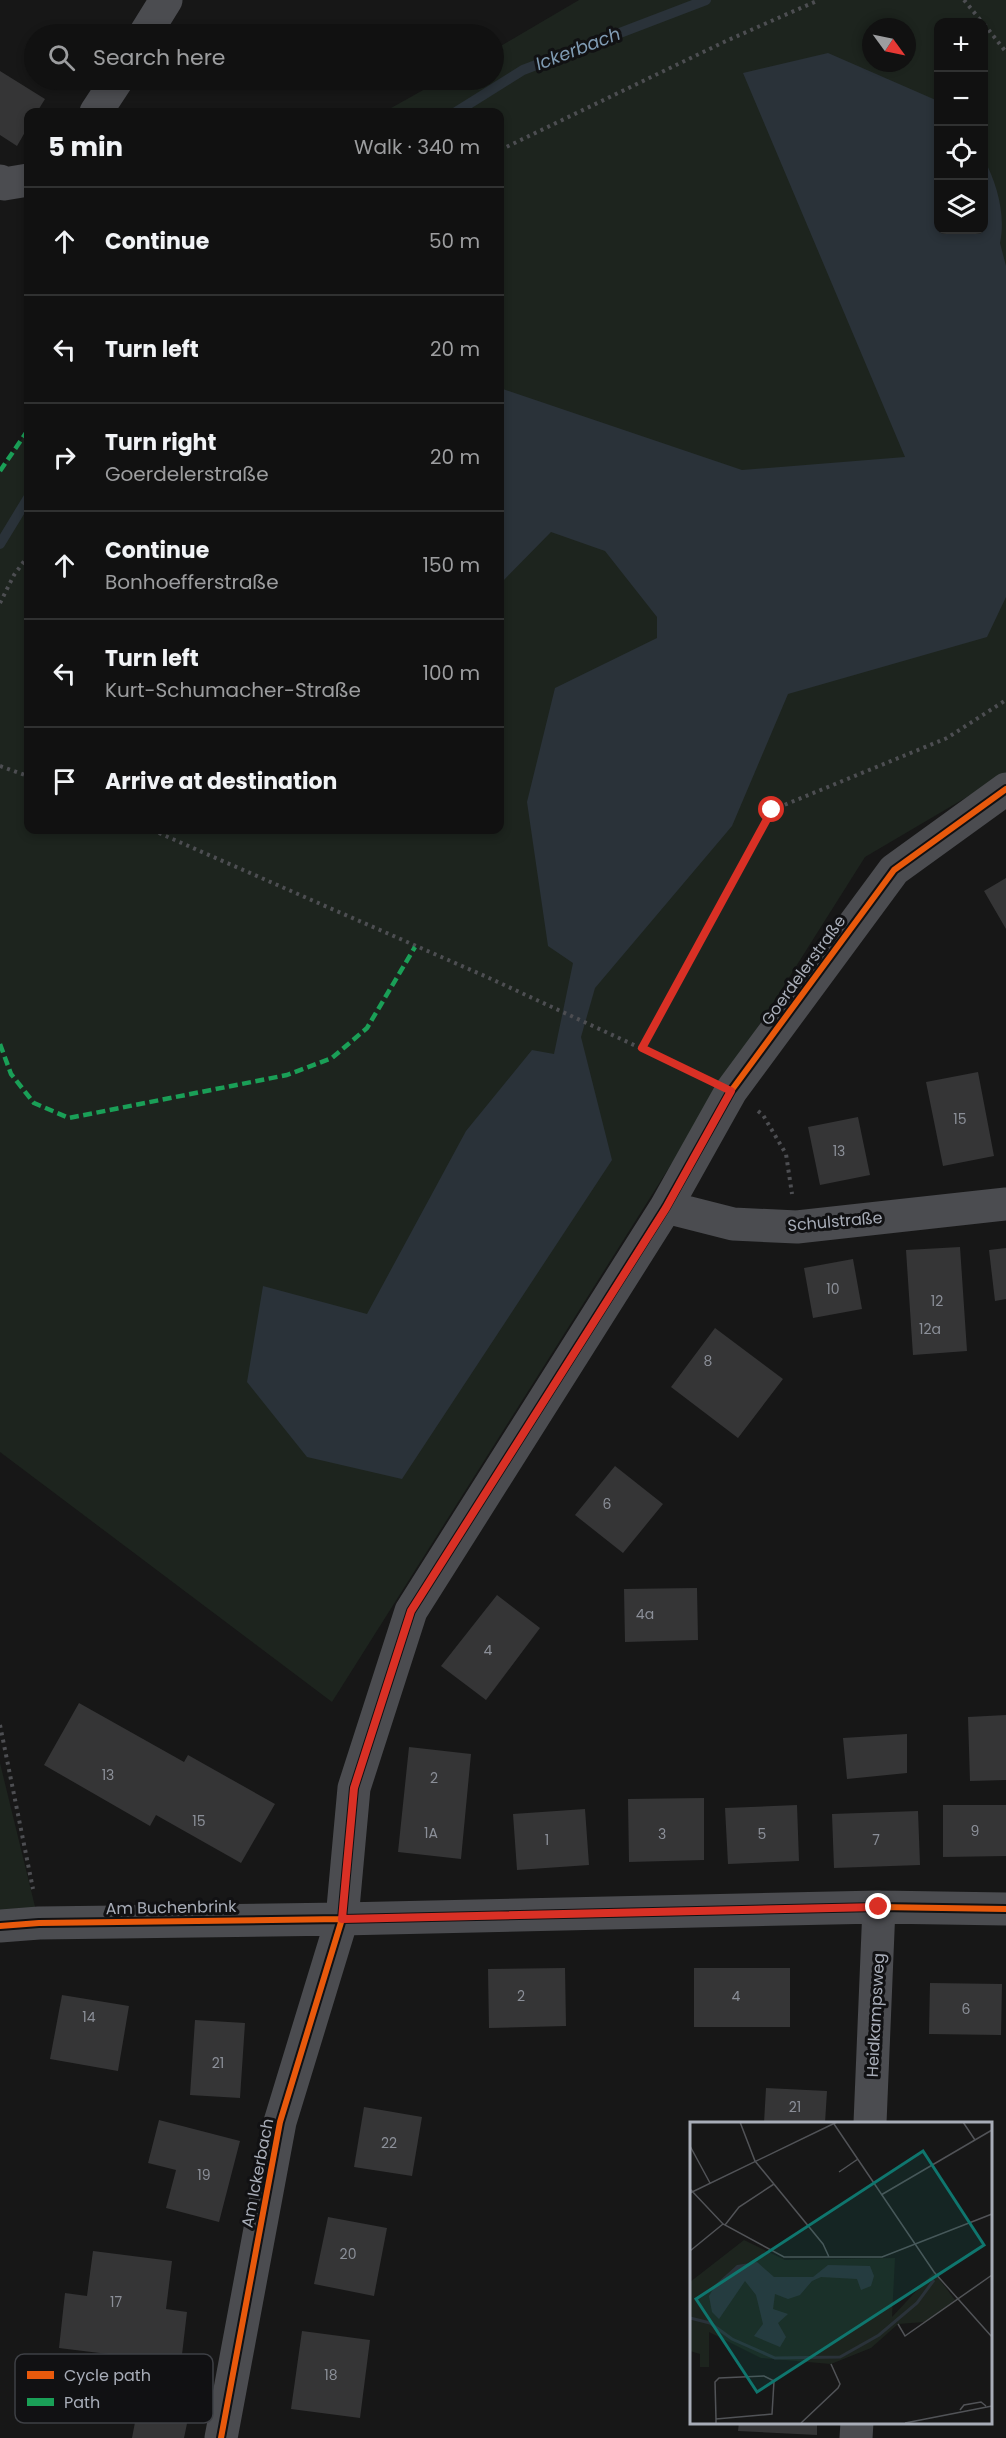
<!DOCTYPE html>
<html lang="en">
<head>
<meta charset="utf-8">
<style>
  :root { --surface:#111; --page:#1a1a1a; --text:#f1f3f6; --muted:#9c9d9f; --line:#303131 }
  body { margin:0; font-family:Poppins,sans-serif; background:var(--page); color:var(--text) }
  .controls { position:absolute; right:18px; top:18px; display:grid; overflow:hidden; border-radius:12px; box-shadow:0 3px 9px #0003 }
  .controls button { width:54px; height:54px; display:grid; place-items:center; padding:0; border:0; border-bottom:2px solid var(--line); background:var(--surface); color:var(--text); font:30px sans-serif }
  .compass { position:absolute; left:862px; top:18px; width:54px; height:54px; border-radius:50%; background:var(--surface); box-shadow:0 3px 9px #0003; rotate:123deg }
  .stop { position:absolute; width:18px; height:18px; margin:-14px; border:4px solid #d93025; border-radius:50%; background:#fff }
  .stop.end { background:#d93025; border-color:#fff; box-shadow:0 2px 6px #0008 }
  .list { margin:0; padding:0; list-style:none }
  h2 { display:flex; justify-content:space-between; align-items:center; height:78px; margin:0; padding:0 24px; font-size:26px }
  h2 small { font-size:20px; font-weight:400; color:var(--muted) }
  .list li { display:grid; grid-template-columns:39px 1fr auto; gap:18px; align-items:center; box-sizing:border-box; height:108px; padding:0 24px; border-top:2px solid var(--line) }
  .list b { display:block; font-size:22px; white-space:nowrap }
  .list p { margin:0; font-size:20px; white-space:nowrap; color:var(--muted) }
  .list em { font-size:20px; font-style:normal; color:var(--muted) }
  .icon { flex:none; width:33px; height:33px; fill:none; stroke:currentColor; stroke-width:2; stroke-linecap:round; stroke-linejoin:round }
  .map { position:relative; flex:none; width:1006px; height:2438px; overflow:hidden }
  .search { position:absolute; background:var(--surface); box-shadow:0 3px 9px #0003; left:24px; top:24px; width:480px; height:66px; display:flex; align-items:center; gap:15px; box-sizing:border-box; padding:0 21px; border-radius:33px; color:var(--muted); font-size:22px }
  .panel { position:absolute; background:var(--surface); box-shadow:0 3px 9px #0003; left:24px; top:108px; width:480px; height:726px; border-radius:12px }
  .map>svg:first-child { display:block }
  .green { fill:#1d241e; fill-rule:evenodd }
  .water { fill:#2a3239 }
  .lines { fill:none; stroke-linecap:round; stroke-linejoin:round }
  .stream { stroke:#2a3239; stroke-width:10 }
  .building { fill:#353536 }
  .path { stroke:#4d4e52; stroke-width:4; stroke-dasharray:3 4.5; stroke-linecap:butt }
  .street { stroke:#4b4c50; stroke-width:33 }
  .quiet { stroke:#1a9f57; stroke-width:4.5; stroke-dasharray:9 4.5; stroke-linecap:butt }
  .cycleway-casing { stroke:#111113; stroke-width:10 }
  .cycleway { stroke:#e8590c; stroke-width:6 }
  .route { stroke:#d93025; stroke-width:8 }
  .labels { text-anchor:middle; stroke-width:6; stroke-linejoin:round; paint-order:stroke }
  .number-label { font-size:14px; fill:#8b8f98 }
  .street-label { font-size:16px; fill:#a8adb8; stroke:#111113 }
  .water-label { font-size:18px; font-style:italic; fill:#7f9bb3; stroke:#111113 }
  .inset-river { fill:none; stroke:#2a3239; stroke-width:3 }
  .inset-road { fill:none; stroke:#515357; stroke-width:1.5 }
  .view { fill:#0f766e; fill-opacity:0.15; stroke:#0f766e; stroke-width:3 }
  .inset-edge { fill:none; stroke:#a8adb8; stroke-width:3 }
  .key { fill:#111113; stroke:#3e4045; stroke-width:1.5 }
  .key-label { font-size:16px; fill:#a8adb8 }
</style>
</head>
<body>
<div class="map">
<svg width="1006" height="2438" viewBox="0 0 1006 2438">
  <rect width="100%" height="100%" fill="#171717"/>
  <path class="green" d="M579,0h427v774l-141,83 -533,845 -332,-250v-981l28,-41v400h472v-718h-116l57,-32h53v-30zM938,22h46v208h-46zM871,27h36v36h-36z
    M0,1763l39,160 -39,3z"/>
  <path class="water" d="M828,53l110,48v129h46v-71c13,25 22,56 16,84l6,23v331l-19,40 -199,57 -56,132 -137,162 -14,49 31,123 -210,319 -95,-22 -60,-75 16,-96 104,28 99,-183 66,-81 22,4 19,-91 -25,-17 -21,-144 28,-114 102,-50v-21l-52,-66 -54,-19 -51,52v-196l242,82 163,-13 -162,-384z"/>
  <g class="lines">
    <path class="stream" d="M456,112l67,-42 183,-70
      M0,544l28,-46"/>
  </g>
  <path class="building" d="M0,71l45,28 -8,13h-9v15l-11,19 -17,-11z
    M1006,878v51l-22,-38z
    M978,1072l16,84 -51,10 -17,-84z
    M858,1117l12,58 -50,10 -12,-58z
    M960,1247l7,104 -54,4 -7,-105z
    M1006,1248v51l-11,2 -6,-51z
    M853,1259l9,50 -49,9 -9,-50z
    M715,1328l68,51 -45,59 -67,-51z
    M615,1466l48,38 -40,49 -48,-38z
    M697,1588l1,52 -73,2 -1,-53z
    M497,1595l43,33 -54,72 -45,-34z
    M79,1703l105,59 4,-7 87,49 -34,59 -85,-48 -6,11 -106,-61z
    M1006,1715v65l-36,1 -2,-64z
    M907,1734v39l-60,6 -4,-41z
    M409,1747l62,7 -10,105 -63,-7z
    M704,1798v62l-75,2 -1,-63z
    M797,1805l2,56 -71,3 -3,-56z
    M943,1805h63v51l-63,1z
    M585,1809l4,56 -72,5 -4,-56z
    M918,1811l2,54 -86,3 -2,-54z
    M565,1968l1,58 -77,2 -1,-59z
    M694,1968h96v59h-96z
    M930,1983l72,1 -1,51 -72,-1z
    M62,1995l67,11 -11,65 -68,-12z
    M195,2020l50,3 -5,75 -50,-3z
    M766,2088l61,3 -2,32h-61z
    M364,2107l58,10 -10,59 -58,-9z
    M159,2120l81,21 -21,81 -53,-14 10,-38 -28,-7z
    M328,2217l59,11 -13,68 -60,-12z
    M93,2251l79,10 -6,48 21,3 -6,51 -122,-15 6,-55 22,3z
    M302,2331l68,9 -10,78 -69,-9z
    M144,2375l51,10 -11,53h-52z
    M739,2422h78v13l-79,-4z"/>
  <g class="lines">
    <path class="path" d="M964,0l18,22
      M984,24l22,28
      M500,150l226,-109 93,-41
      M0,603l14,-28 14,-19
      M0,766l28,10
      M152,830l335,147 214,99
      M642,1048l130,-238 175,-72 59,-38
      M758,1111l5,4 23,39 6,40
      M0,1725l33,164"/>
    <path class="street" d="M145,34l21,-34
      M96,112l21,-32
      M0,181l4,3 24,-4
      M666,1207l67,17 64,3 209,-23
      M0,1926l39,-3 303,-4 537,-12 127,2
      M870,2123l9,-216
      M221,2438l59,-316 62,-203 12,-131 57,-177 255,-404 65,-116 163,-221 112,-81
      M856,2438l1,-16"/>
    <path class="quiet" d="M0,471l28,-41
      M0,1044l11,30 23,29 35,15 218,-43 45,-17 35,-30 48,-81"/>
    <defs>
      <path id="cycleway" d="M0,1926l39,-3 303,-4 537,-12 127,2
        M221,2438l59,-316 62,-203 12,-131 57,-177 255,-404 65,-116 163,-221 112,-81"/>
    </defs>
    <use href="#cycleway" class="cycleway-casing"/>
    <use href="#cycleway" class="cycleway"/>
  </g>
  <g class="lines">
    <path class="route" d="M772,810l-130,238 89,43 -65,117 -255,403 -57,177 -12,131 537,-12"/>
  </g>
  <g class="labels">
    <g class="number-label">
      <text x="960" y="1124">15</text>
      <text x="839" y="1156">13</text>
      <text x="833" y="1294">10</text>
      <text x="937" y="1306">12</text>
      <text x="930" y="1334">12a</text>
      <text x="708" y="1366">8</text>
      <text x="607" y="1509">6</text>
      <text x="645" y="1619">4a</text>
      <text x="488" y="1655">4</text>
      <text x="108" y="1780">13</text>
      <text x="434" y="1783">2</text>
      <text x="199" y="1826">15</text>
      <text x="975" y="1836">9</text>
      <text x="431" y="1838">1A</text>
      <text x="662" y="1839">3</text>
      <text x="762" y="1839">5</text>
      <text x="547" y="1845">1</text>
      <text x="876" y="1845">7</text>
      <text x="521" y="2001">2</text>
      <text x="736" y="2001">4</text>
      <text x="966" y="2014">6</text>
      <text x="89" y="2022">14</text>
      <text x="218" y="2068">21</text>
      <text x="795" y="2112">21</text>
      <text x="389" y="2148">22</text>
      <text x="204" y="2180">19</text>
      <text x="348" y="2259">20</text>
      <text x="116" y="2307">17</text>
      <text x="331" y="2380">18</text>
    </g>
    <g class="street-label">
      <text transform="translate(803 970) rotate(-54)" y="6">Goerdelerstraße</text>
      <text transform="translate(835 1221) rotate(-5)" y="6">Schulstraße</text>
      <text transform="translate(171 1907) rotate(-1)" y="6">Am Buchenbrink</text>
      <text transform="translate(875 2015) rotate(-87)" y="6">Heidkampsweg</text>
      <text transform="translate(257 2173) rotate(-79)" y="6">Am Ickerbach</text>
    </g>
    <g class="water-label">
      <text transform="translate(578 49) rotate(-21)" y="6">Ickerbach</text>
    </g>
  </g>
  <g transform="translate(690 2122)">
    <rect width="302" height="302" fill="#171717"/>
    <path d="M54,118l41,20 110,-2 -3,59 42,-45 21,28 -30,22 -27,2 -27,24 -40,16 -70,-6 -52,-26v35h-9v-13l-10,-3v-69z" fill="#1d241e"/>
    <path d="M67,140l17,15h39l15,-12 42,1 4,10 -3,10 -10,4 -4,-11 -36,-2 -9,4 -12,14 -12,4 -13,-5 -2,15 15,5 -10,9 8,14 -6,10 -26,-11 9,-12 -7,-29 -11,-14 -26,38 -7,-7 -3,-16 7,-12 21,-19z" fill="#2a3239"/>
    <path class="inset-river" d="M0,196l20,5 22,16 43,19 65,-1 39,-22 38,-32 17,-23"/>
    <path class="inset-road" d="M50,0l15,39 68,83 6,13M273,0l12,18M144,2l100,148 58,65M0,24l20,37M149,50l19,-13M0,67l33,35 61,33h98l110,-43M0,71l147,-71M191,73l111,-65M35,103l14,-18 35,-23M0,129l33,-27M208,202l7,12 87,-61M270,288l4,-5 17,-3 5,4M26,297l56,-5 2,-33 -10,-5 -45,2 -4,4 1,37v4M111,301l37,-35 2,-4 -9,-20M215,301l87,-17"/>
    <path class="view" d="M233,29l61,94 -227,147 -61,-93z"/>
    <rect width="302" height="302" class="inset-edge"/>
  </g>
  <rect x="15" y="2354" width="198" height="69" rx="9" class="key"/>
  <rect x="27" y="2371" width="27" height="8" fill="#e8590c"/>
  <rect x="27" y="2398" width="27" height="8" fill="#1a9f57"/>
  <g class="key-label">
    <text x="64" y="2381">Cycle path</text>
    <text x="64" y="2408">Path</text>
  </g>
</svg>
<div class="controls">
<button>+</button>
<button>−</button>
<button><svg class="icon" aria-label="locate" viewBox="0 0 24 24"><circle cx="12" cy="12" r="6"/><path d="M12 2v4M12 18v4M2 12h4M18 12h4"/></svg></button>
<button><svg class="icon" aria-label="layers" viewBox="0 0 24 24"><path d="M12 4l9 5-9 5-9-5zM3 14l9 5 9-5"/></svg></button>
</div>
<svg class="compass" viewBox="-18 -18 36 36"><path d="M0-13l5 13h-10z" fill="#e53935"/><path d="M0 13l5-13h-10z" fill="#9c9d9f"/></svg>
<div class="stop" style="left:772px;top:810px"></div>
<div class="stop end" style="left:879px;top:1907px"></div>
<div class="search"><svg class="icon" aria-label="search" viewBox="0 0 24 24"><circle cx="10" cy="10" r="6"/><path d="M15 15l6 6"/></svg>Search here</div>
<section class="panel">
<h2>5 min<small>Walk · 340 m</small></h2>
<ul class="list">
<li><svg class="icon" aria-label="ahead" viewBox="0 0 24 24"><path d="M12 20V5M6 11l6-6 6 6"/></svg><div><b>Continue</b></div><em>50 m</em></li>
<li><svg class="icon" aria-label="left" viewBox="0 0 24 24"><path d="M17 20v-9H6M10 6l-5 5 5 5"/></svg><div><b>Turn left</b></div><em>20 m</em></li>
<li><svg class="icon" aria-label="right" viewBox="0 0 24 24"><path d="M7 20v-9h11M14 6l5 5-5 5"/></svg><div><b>Turn right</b><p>Goerdelerstraße</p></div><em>20 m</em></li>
<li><svg class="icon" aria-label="ahead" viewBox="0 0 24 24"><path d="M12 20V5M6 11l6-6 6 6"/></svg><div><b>Continue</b><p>Bonhoefferstraße</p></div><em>150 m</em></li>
<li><svg class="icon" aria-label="left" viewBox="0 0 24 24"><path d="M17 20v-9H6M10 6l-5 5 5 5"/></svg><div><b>Turn left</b><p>Kurt-Schumacher-Straße</p></div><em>100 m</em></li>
<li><svg class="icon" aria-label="arrive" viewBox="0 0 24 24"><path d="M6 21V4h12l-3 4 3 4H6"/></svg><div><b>Arrive at destination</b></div></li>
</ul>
</section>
</div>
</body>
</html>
